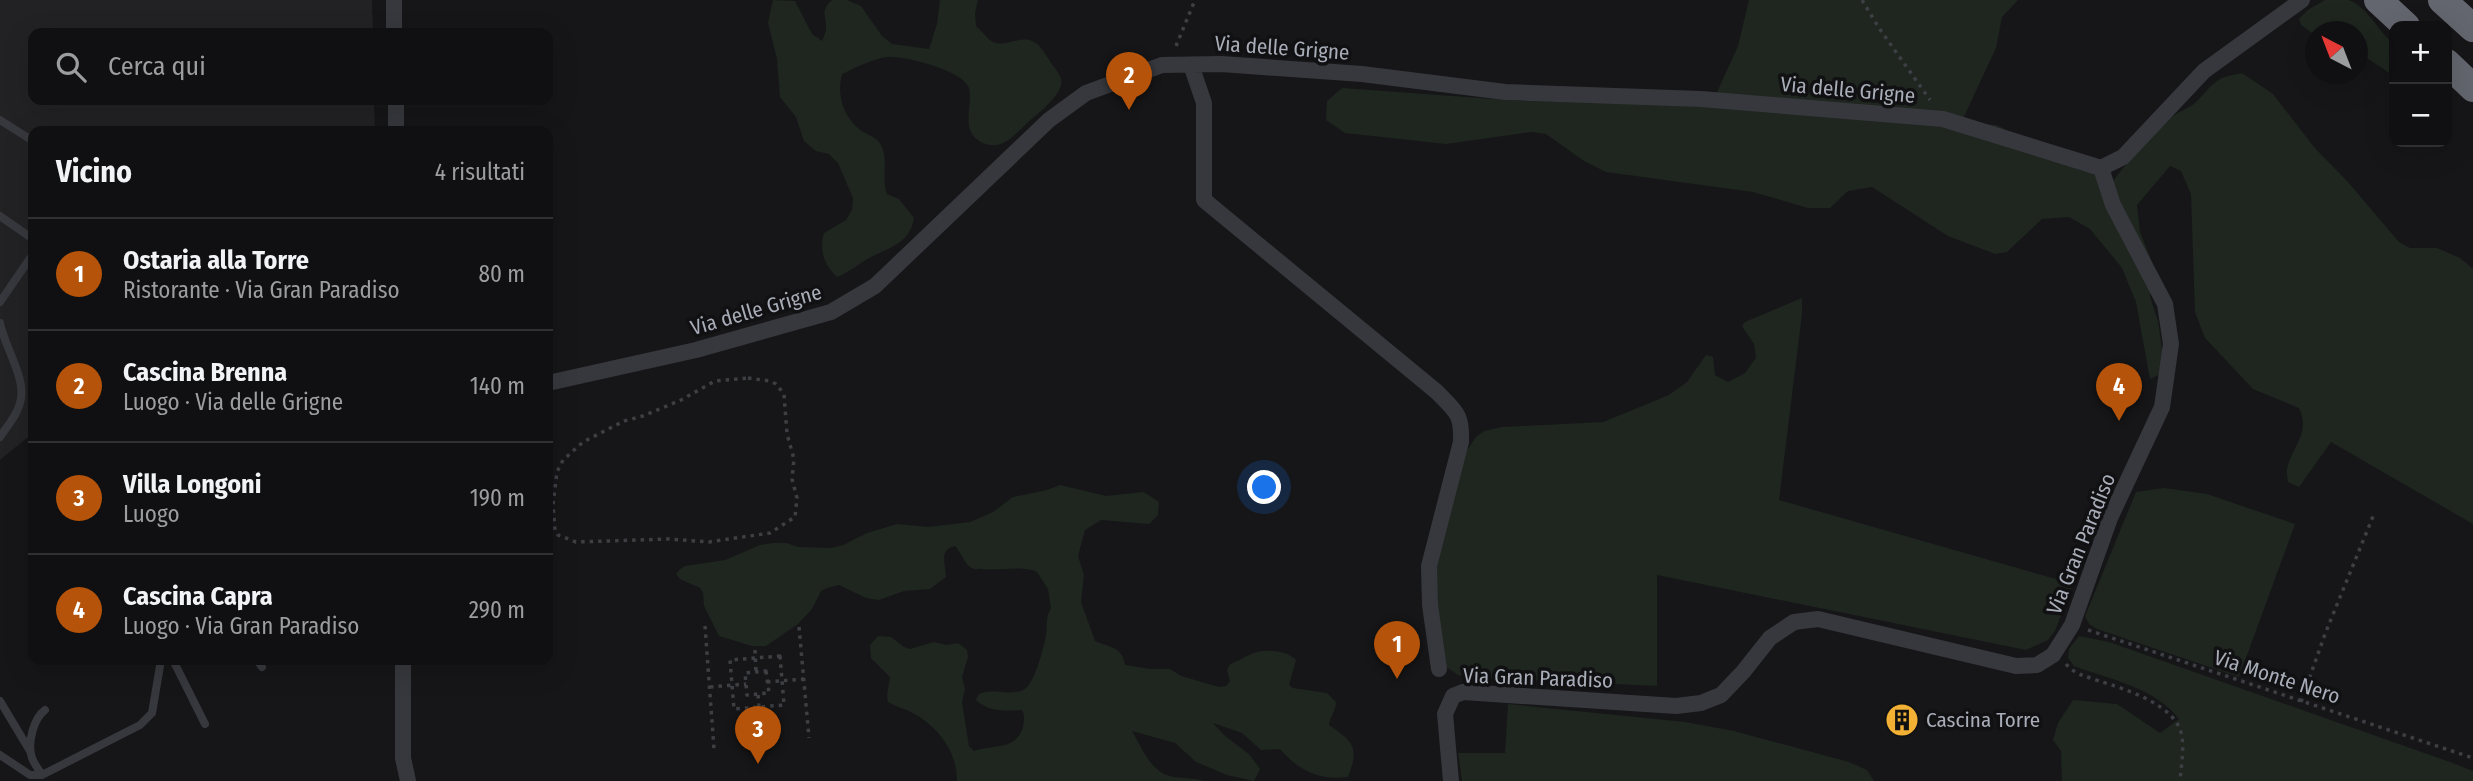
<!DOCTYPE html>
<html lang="it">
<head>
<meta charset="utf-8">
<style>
  :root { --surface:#101012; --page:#1e1e20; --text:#f1f3f6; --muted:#9c9d9f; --line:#303032; --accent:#b45309 }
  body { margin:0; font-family:"Fira Sans Condensed",sans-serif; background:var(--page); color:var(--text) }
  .controls { position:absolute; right:21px; top:21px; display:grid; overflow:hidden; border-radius:14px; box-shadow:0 7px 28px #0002 }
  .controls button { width:63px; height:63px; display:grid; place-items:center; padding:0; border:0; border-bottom:2px solid var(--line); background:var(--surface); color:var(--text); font:35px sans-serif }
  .compass { position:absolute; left:2305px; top:21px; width:63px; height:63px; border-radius:50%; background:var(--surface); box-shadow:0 7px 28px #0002; rotate:318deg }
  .you { position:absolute; left:1265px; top:488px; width:24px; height:24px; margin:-18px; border:5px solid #fff; border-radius:50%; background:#1a73e8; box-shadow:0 0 0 10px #1a73e833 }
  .badge { display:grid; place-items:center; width:46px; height:46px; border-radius:50%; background:var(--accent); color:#fff; font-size:23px; font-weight:700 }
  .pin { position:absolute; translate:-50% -58px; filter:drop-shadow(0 2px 4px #0008) }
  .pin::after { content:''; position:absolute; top:37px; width:24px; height:21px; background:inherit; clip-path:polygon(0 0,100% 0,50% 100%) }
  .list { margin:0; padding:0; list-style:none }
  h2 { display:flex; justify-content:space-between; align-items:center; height:91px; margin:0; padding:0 28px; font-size:30px }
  h2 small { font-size:23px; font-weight:400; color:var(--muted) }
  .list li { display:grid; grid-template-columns:46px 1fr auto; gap:21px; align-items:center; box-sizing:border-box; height:112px; padding:0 28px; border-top:2px solid var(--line) }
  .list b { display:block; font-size:26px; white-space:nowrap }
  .list p { margin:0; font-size:23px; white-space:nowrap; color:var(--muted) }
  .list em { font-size:23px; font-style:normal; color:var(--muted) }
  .icon { flex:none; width:38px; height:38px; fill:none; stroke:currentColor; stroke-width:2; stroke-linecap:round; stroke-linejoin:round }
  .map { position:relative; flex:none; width:2473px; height:781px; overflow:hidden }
  .search { position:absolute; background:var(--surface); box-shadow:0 7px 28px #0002; left:28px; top:28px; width:525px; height:77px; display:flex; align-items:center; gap:18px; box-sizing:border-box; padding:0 24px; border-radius:14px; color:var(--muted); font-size:26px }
  .panel { position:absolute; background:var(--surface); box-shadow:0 7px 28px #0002; left:28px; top:126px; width:525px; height:539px; border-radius:14px }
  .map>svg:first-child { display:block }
  .built { fill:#222225 }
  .green { fill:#1e261f }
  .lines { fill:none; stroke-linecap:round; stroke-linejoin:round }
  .path { stroke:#3d3f44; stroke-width:3.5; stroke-dasharray:3.5 5; stroke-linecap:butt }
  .lane { stroke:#37383d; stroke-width:8 }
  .street { stroke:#37383d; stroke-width:16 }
  .highway { stroke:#63666e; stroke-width:28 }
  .labels { text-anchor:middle; stroke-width:7; stroke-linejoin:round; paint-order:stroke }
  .street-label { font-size:21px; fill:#a8adb8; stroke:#111113 }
  .poi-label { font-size:21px; fill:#a8adb8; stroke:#111113; text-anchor:start }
</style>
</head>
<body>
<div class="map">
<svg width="2473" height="781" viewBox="0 0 2473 781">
  <rect width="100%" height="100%" fill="#161618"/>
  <path class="built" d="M0,0h372l1,33h-340v67h341l1,31h-342v302l-33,27z"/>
  <path class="green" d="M773,0l22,1 17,33 10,7c1,-2 4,-10 4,-12 1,-14 -7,-17 6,-29h15l14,6 21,30 10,8 37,5 8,-25 3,-24h38l-3,13 1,13c5,4 10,11 15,15 14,8 28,-6 41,0 9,4 13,13 18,20 3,5 10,13 11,18 4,16 -28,38 -38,48 -10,10 -22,22 -37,17 -29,-10 -12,-39 -17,-56 -5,-17 -66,-33 -82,-31 -15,2 -32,11 -45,17 -5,21 0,40 17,55 7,6 17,7 22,16 8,14 0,33 6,49l12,5 15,19c-4,25 -23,29 -43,39 -12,6 -21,15 -34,20 -13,-12 -18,-27 -13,-44l22,-13 6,-10 1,-12 -15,-35 -9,-9 -13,-3 -12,-10 -8,-24 -16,-20 -3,-38 -9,-36z
    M1749,0h269l-16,17 -6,31 -35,75 35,2 68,32 32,18 17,6c17,-22 35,-44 56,-62 8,-7 20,-10 28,-18 18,-18 16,-23 45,-28l31,21 41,53 34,35 51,60 11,6h27l23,10 13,11v255l-142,-82 -32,45 -11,-5c-1,-6 -2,-12 0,-17 7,-23 22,-32 11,-57l-46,-19 -48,-51 -10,-26 -4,-118 -10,-23 -11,-5 -33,39 3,27 10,25v40l8,24 7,51 -15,7 -14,-77 -14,-34 -32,-39 -21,-12 -27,2 -35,33 -12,2 -47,-18 -76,-49 -24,4 -18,17h-22l-55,-16 -147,-20 -22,-11 -38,-27 -15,-2 -85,12 -101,-11 -19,-13 1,-19 15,-13 179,13 133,1 60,-3 24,-53z
    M2325,0c6,0 16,0 23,0 20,6 30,32 46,44v32l-36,-24v-20h-42l-1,3 -14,-10 -2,-6 9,-9z
    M1802,298v16l-23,186 294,84 -18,47 -7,9 -22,10 -369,-75v111l-188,-9 -11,-2 -13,-9 -13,-101 33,-112 11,-16 8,-6 18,-4 101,-5 66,-27 18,-13 19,-27 7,2 2,18 13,7 17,-9 11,-15 -2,-14 -12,-18 3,-4z
    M1060,485l46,11 38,-4 15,10 -1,13 -9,9 -48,-4 -16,10 -7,26 6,19 -3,27 14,39c15,7 27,5 30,24l26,4h19l11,7 38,11 7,-1 4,-5 -3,-11 3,-6c9,-3 14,-7 21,-10 12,-6 37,-4 45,6l-7,25 4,3 34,5 9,9c0,9 -6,14 -7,23 24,17 31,21 19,52 -29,4 -50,-7 -68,-28l-19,1 -19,-17 -29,-10 12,13 24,18 11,15 -6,12 -27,-6 -31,-13 -21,-19 -43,-12c9,15 18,40 38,45 11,3 21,1 33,5h-246c0,-31 -20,-56 -48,-70 -7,-3 -14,-5 -21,-9l-1,-6 3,-19 -19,-19 -1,-13 8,-9 13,1 13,10 6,2 24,-7 12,3 12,-2 9,7 1,7 -6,20 3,12 -3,13 7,44 5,5c19,-7 42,0 49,-24 1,-7 2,-11 -1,-17 -16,1 -34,2 -46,-10l3,-6c14,-6 29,2 44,-4 11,-4 21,-43 23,-55 2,-11 -1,-17 5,-27l-3,-19 -11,-17c-13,-7 -39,-1 -54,-3 -8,-1 -4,2 -11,-1 -7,-3 -11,-16 -17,-22 -17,3 -9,19 -9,31l-16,12 -26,2 -25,9 -13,-2 -27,-13 -12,3 -6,3 -9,18 -14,15 -32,22h-14l-33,-10 -15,-30 -1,-13 -3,-5 -20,-9 -4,-5 4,-5 5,-3 40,-6 35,-15 13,-2h13l12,4 33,1 12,-3 24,-12 30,-9 31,3 42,-5 23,-10 20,-15 34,-7z
    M2164,488l43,6 88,30 -56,153 -142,-48 -8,-5 -4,-8 51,-124z
    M2079,636l30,6 341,120 23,9v10h-411l-1,-30 -8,-11 5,-17 15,-23 44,4 43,29 19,-14c-23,-31 -70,-40 -105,-53l-6,-8 1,-9z
    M1508,704l177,18 49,9 115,31 18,8 7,11h-412l-4,-28h47z"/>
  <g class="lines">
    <path class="path" d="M1862,0l17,28 51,72
      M1176,46l19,-46
      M748,378l22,3 6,3 8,10 3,40 7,25 -2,20 5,19 -2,19 -25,16 -61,9 -40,-3 -93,3 -18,-7 -3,-5 -2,-26 4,-32 6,-12 20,-18 41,-21 19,-5 38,-16 34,-19z
      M705,626l9,123
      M799,627l10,111
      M2088,630l385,128
      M755,650l1,22
      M780,656l4,49 -50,4 -4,-49z
      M2066,664c9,11 20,12 33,17 26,8 79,24 83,56 2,14 -1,30 -2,44
      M766,671l3,22 -22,2 -2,-22z
      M767,682l37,-3
      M710,687l36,-3
      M758,695l4,47
      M2301,702l24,-68 49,-120"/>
    <path class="lane" d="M0,120l33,21
      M0,216l33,23
      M0,302l33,-48
      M0,323c4,22 25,54 21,75 -2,15 -13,27 -21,39
      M173,660l32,64
      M257,660l5,7
      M0,701l30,50
      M0,755l30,20h12l98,-50 12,-12 9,-53
      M42,775c-4,-7 -10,-13 -11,-21 -3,-13 3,-36 14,-44"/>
    <path class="street" d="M394,0v33
      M1191,65l13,38v97l233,192c19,20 25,21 24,50l-32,124 1,39 9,64
      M396,100v31
      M2101,168l22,-11 81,-86 98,-71
      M548,383l148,-33 135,-38 44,-26 174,-166 37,-27 76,-28 59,-1 141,10 143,18 196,7 242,20 158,49
      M403,660v98l5,23
      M1451,781l-6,-67 8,-18 10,-4 213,14 25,-3 20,-8 22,-23 27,-34 24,-16 24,-3 198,47 21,-1 16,-10 19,-30 38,-107 52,-111 9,-63 -6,-40 -52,-99 -12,-37"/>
    <path class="highway" d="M2378,0l28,26
      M2442,0l31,28
      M2447,63l26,25"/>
  </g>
  <defs>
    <symbol id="building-disc" viewBox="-11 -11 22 22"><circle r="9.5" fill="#f2b134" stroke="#111113"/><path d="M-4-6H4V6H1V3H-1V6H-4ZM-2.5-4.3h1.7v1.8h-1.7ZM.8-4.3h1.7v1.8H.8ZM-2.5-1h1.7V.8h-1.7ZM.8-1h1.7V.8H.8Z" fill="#111"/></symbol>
  </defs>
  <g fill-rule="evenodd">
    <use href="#building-disc" x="1883" y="701" width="38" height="38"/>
  </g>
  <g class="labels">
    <g class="street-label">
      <text transform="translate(1282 48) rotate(4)" y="7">Via delle Grigne</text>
      <text transform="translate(1848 90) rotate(5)" y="7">Via delle Grigne</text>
      <text transform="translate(756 310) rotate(-16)" y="7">Via delle Grigne</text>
      <text transform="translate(2081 544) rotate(-68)" y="7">Via Gran Paradiso</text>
      <text transform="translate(2277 677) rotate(18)" y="7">Via Monte Nero</text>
      <text transform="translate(1538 678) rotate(2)" y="7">Via Gran Paradiso</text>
    </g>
    <g class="poi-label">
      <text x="1926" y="727">Cascina Torre</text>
    </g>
  </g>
</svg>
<div class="controls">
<button>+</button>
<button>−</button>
</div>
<svg class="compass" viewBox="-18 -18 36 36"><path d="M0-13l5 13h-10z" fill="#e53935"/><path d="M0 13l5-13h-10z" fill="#9c9d9f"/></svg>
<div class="you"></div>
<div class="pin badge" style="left:1397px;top:679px">1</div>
<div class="pin badge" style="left:1129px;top:110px">2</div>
<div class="pin badge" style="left:758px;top:764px">3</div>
<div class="pin badge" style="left:2119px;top:421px">4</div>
<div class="search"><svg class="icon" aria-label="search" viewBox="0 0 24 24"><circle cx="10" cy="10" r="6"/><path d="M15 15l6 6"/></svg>Cerca qui</div>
<section class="panel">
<h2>Vicino<small>4 risultati</small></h2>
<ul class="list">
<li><span class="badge">1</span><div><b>Ostaria alla Torre</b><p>Ristorante · Via Gran Paradiso</p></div><em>80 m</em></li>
<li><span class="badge">2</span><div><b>Cascina Brenna</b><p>Luogo · Via delle Grigne</p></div><em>140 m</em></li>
<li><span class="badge">3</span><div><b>Villa Longoni</b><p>Luogo</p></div><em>190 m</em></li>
<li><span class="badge">4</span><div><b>Cascina Capra</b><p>Luogo · Via Gran Paradiso</p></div><em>290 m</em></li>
</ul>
</section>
</div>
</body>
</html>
